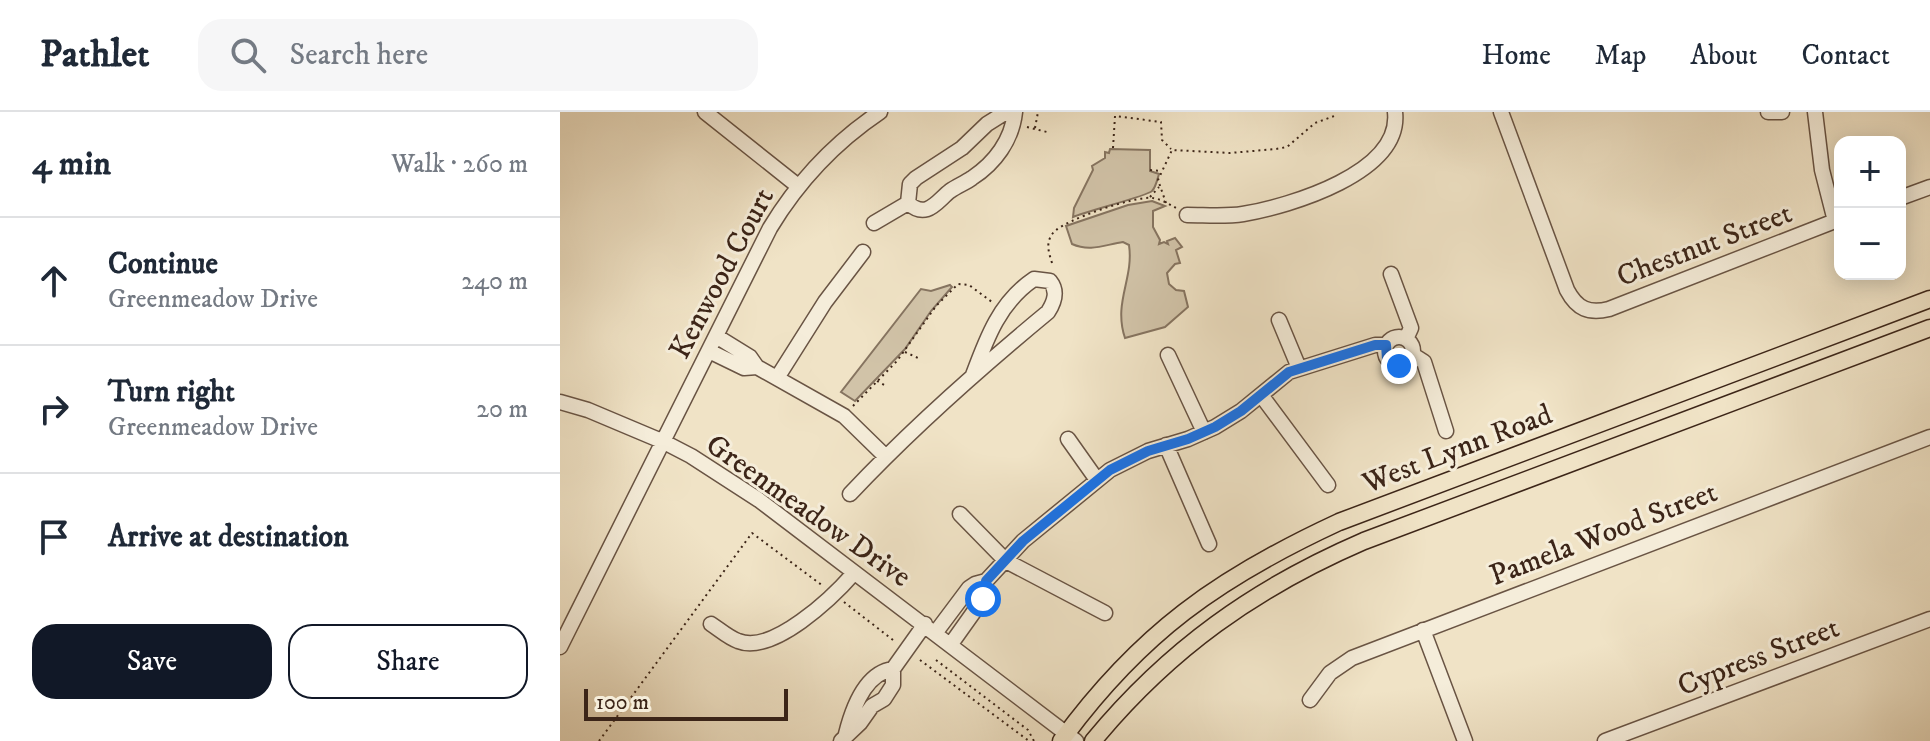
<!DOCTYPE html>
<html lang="en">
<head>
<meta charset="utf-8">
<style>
  :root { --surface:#fff; --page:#f6f6f7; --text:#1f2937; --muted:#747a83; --line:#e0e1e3; --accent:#111827 }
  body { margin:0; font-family:"IM FELL DW Pica",serif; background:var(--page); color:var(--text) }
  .controls { position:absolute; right:24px; top:24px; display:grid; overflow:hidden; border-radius:16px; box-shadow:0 4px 20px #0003 }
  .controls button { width:72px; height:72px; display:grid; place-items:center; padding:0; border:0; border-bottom:2px solid var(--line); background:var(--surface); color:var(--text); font:40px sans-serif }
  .scale { position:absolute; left:24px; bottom:20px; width:204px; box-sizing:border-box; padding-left:8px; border:4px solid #3c2518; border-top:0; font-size:22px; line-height:28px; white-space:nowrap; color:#3c2518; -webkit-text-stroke:6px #f5edda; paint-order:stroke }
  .stop { position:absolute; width:24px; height:24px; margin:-18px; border:6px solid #1a73e8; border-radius:50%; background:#fff }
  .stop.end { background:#1a73e8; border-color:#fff; box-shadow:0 2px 8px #0008 }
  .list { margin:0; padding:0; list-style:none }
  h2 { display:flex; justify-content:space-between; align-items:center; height:104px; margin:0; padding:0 32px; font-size:34px }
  h2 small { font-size:26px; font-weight:400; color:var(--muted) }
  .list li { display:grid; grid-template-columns:52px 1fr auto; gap:24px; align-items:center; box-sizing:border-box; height:128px; padding:0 32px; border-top:2px solid var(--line) }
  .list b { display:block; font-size:30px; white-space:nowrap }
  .list p { margin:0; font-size:26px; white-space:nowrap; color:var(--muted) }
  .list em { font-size:26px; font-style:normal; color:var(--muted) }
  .actions { display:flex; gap:16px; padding:24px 32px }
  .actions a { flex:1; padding:18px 0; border:2px solid var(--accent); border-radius:24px; text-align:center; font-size:28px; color:var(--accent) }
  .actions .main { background:var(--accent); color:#fff }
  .icon { flex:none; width:44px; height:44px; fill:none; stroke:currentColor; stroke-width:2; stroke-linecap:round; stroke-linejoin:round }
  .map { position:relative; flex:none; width:1370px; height:629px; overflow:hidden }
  header { display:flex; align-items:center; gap:48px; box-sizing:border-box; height:112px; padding:0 40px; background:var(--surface); border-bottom:2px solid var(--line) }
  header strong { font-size:38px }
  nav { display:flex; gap:44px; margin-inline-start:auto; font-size:28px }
  .search { width:560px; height:72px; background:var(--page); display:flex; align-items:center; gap:20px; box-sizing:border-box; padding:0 28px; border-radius:24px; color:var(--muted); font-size:30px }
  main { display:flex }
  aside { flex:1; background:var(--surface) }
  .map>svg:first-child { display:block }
  .green { fill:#d1c3a8; stroke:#867460; stroke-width:2 }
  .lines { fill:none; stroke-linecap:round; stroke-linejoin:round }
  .minor-casing { stroke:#695444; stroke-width:17 }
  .major-casing { stroke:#3c2518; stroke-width:19 }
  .path { stroke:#3c2518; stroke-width:2; stroke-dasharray:2 4; stroke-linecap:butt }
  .minor { stroke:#f5edda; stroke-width:14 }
  .major { stroke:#f0e3c6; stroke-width:16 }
  .route { stroke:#1a73e8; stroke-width:10 }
  .labels { text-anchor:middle; stroke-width:6; stroke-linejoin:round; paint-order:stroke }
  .street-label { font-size:30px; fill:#3c2518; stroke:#f5edda }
</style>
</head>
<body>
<header>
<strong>Pathlet</strong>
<div class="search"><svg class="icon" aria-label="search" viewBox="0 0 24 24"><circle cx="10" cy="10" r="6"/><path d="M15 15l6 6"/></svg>Search here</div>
<nav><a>Home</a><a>Map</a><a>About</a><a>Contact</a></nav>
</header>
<main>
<aside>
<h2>4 min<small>Walk · 260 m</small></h2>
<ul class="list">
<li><svg class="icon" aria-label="ahead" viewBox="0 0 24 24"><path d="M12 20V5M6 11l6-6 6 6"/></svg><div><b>Continue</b><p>Greenmeadow Drive</p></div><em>240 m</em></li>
<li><svg class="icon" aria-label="right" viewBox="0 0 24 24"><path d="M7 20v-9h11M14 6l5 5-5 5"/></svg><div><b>Turn right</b><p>Greenmeadow Drive</p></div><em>20 m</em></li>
<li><svg class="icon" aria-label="arrive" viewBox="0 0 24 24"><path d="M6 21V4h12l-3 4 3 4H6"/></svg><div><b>Arrive at destination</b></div></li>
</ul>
<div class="actions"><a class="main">Save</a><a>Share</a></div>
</aside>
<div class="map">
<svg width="1370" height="629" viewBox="0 0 1370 629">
  <rect width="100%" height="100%" fill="#f0e3c6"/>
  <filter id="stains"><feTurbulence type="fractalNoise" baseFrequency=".0025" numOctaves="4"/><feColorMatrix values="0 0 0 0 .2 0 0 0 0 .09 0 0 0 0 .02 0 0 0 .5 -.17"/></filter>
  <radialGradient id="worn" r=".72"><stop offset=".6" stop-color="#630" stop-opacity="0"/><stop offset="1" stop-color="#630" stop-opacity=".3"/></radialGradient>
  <path class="green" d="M550,37l40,1v21l9,3c-2,6 -3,13 -7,17 -4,5 -66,20 -79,26l1,-9 19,-38 -1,-4 13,-8v-6l4,1z
    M592,89l13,5 -12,5v16l7,13 -1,4 5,-2 4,2 -1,-3 8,-3 7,9 -6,3 4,13 -5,1 -8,9 2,11 7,6 8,1 4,16 -23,20 -40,11c-12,-36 9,-59 4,-93l-6,-3c-19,3 -33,10 -51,2l-6,-18 62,-21z
    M390,173l2,2 -21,24 -26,38 -50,52 -14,-9 80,-103 10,2z"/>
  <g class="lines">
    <defs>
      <path id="minor" d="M145,0l93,74
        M446,0l-19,12 -25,24 -46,30 -6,6 -2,19c19,17 29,-2 42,-12 7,-5 15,-8 22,-13 23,-15 40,-38 43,-66
        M941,0l66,178c10,19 22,24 42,19l231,-90
        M1208,0h14
        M1255,0l7,58 13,51
        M1340,86l30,-11
        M627,103c18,0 38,2 56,-1 47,-8 159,-41 152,-102
        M314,111l34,-20
        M831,162l20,54 -5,11
        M719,208l20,48
        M156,224l34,21 7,10 87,49 41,40
        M825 239a14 14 0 1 1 28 0a14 14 0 1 1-28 0Z
        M149,239l35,17 13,-1
        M608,243l36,77
        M853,243l11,7 22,69
        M217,266l48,-76 38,-50
        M701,283l67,90
        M0,290l28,8 76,32 27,14 68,44 317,241
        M508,327l29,41
        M606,333l43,99
        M290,382c62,-66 129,-125 198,-182 7,-11 10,-21 2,-31l-16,-2c-34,23 -47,58 -61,96
        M400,402l46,47 99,52
        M151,512c9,6 18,14 27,17 35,14 95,-44 116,-68
        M863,518l42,111
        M376,520l33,-44 6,-4 11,-3
        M391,532l32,-45 3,-18 37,-40 87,-71 38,-19 40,-12 27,-12 26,-16 48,-39 86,-27h11
        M0,535l210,-419c29,-48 64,-85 110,-116
        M750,588l20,-27 22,-15 578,-221
        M286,622c6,-24 19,-61 47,-65
        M281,629l19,-18 12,-17 12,-7 9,-14v-16l32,-45
        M1045,629l325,-122"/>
      <path id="major" d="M501,629c79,-108 157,-163 278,-219l591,-223
        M533,629c76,-92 162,-153 271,-200l566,-213"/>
    </defs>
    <use href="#minor" class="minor-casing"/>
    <use href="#major" class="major-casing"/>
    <path class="path" d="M467,15l20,5
      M475,16l3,-16
      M553,36l2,-32 46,6 1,18 9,9
      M590,58l11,1
      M590,85l9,-10
      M606,91l-8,-23 14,-30 58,3 46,-4 11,-2 28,-24 22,-8
      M492,151c-3,-10 -7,-20 1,-30 10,-13 84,-38 100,-35 8,1 16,6 23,10
      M345,240l13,6
      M317,269l9,5
      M293,294l44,-45 39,-55 22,-22 11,1 23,17
      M284,490l49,38
      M360,548l109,81
      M376,548l92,70 6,11
      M39,629l153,-208 71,53"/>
    <use href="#minor" class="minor"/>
    <use href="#major" class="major"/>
  </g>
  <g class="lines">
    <path class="route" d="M423,487l3,-18 37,-40 87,-71 38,-19 40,-12 27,-12 26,-16 48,-39 86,-27h11l1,14 12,7"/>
  </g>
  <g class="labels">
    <g class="street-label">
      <text transform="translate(1144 132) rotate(-21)" y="10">Chestnut Street</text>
      <text transform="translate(161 161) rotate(-62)" y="10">Kenwood Court</text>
      <text transform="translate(897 336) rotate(-21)" y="10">West Lynn Road</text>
      <text transform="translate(249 398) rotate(35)" y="10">Greenmeadow Drive</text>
      <text transform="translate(1043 421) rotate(-21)" y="10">Pamela Wood Street</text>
      <text transform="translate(1198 544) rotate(-21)" y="10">Cypress Street</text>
    </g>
  </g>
  <rect width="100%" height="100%" filter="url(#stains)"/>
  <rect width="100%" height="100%" fill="url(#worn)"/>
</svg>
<div class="controls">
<button>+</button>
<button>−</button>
</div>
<div class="scale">100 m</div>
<div class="stop" style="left:423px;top:487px"></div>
<div class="stop end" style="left:839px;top:254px"></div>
</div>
</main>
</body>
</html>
